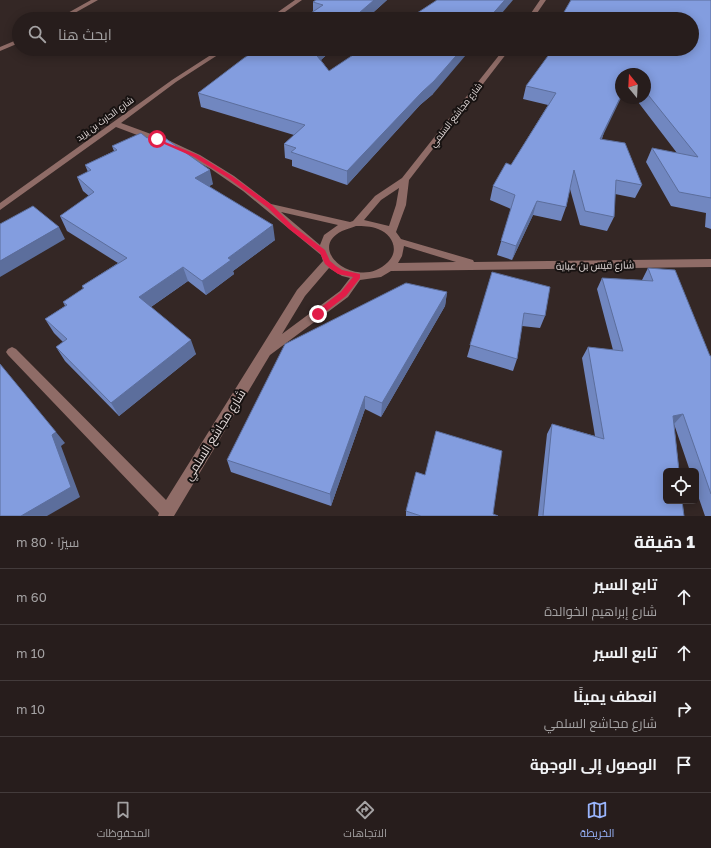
<!DOCTYPE html>
<html lang="ar">
<head>
<meta charset="utf-8">
<style>
  :root { --surface:#271d1c; --page:#332a29; --text:#f1f3f6; --muted:#a4a2a3; --line:#433b3b; --accent:#99b5fd }
  body { margin:0; font-family:"Golos Text",Cairo,sans-serif; background:var(--page); color:var(--text); direction:rtl }
  .controls { position:absolute; right:12px; bottom:12px; display:grid; overflow:hidden; border-radius:6px; box-shadow:0 2px 10px #0003 }
  .controls button { width:36px; height:36px; display:grid; place-items:center; padding:0; border:0; border-bottom:1px solid var(--line); background:var(--surface); color:var(--text); font:20px sans-serif }
  .compass { position:absolute; left:615px; top:68px; width:36px; height:36px; border-radius:50%; background:var(--surface); box-shadow:0 2px 10px #0003; rotate:342deg }
  .stop { position:absolute; width:12px; height:12px; margin:-9px; border:3px solid #e11d48; border-radius:50%; background:#fff }
  .stop.end { background:#e11d48; border-color:#fff; box-shadow:0 1px 4px #0008 }
  .list { margin:0; padding:0; list-style:none }
  h2 { display:flex; justify-content:space-between; align-items:center; height:52px; margin:0; padding:0 16px; font-size:17px }
  h2 small { font-size:13px; font-weight:400; color:var(--muted) }
  .list li { display:grid; grid-template-columns:26px 1fr auto; gap:12px; align-items:center; box-sizing:border-box; height:56px; padding:0 16px; border-top:1px solid var(--line) }
  .list b { display:block; font-size:15px; white-space:nowrap }
  .list p { margin:0; font-size:13px; white-space:nowrap; color:var(--muted) }
  .list em { font-size:13px; font-style:normal; color:var(--muted) }
  .icon { flex:none; width:22px; height:22px; fill:none; stroke:currentColor; stroke-width:2; stroke-linecap:round; stroke-linejoin:round }
  .map { position:relative; flex:none; width:711px; height:516px; overflow:hidden; direction:ltr }
  .search { position:absolute; background:var(--surface); box-shadow:0 2px 10px #0003; left:12px; right:12px; top:12px; height:44px; display:flex; align-items:center; gap:10px; box-sizing:border-box; padding:0 14px; border-radius:22px; color:var(--muted); font-size:15px }
  .sheet { height:276px; background:var(--surface) }
  nav { display:flex; justify-content:space-around; align-items:center; box-sizing:border-box; height:56px; border-top:1px solid var(--line); background:var(--surface); font-size:11px; color:var(--muted) }
  nav a { display:grid; justify-items:center; gap:2px }
  nav .on { color:var(--accent) }
  .map>svg:first-child { display:block }
  .lines { fill:none; stroke-linecap:round; stroke-linejoin:round }
  .minor { fill:#8f6c67; fill-rule:evenodd }
  .wall { fill:#7187c0 }
  .shaded-wall { fill:#5c6e9c }
  .building { fill:#839ddf; stroke:#5c6e9c }
  .route { fill:#e11d48 }
  .labels { text-anchor:middle; stroke-width:4; stroke-linejoin:round; paint-order:stroke }
  .far-street-label { font-size:9px; fill:#e5dcdb; stroke:#171211 }
  .street-label { font-size:10px; fill:#e5dcdb; stroke:#171211 }
  .near-street-label { font-size:12px; fill:#e5dcdb; stroke:#171211 }
</style>
</head>
<body>
<div class="map">
<svg width="711" height="516" viewBox="0 0 711 516">
  <rect width="100%" height="100%" fill="#342725"/>
  <g class="lines">
    <path class="minor" d="M91,0h7l-34,19h-7z
      M295,0h7l-27,19h-7z
      M540,0h6l-13,19h-6z
      M19,39v4l-19,8v-4z
      M220,49h7l-51,33 -55,41 49,18 30,14 34,21 37,28 79,18 3,-1 22,-25 27,-18 102,-129h6l-101,131 -3,25 -10,27 5,7 72,21 1,2 237,-3v8l-320,4 -10,6 -21,3 -12,17 -78,58 -96,161h-16l1,-3 -151,-158 -2,-3 2,-3 4,-2 4,2 150,151 131,-210 26,-29 -2,-6 -78,-64 -32,-22 -37,-20 -58,-22 -116,83v-7l172,-123zM399,188l-3,17 -7,21 -25,-6 17,-20zM281,212l57,13 -14,10 -4,10zM356,226c7,0 15,0 22,3 14,5 22,21 10,33 -29,30 -84,-12 -46,-31 4,-2 10,-3 14,-5zM404,246l52,16 -58,1 4,-7zM329,268l13,8 8,2 -10,13 -58,43 23,-38z"/>
  </g>
  <path class="wall" d="M387,0l-21,19h-64l11,-7v-10z
    M711,0v229l-6,-2 1,-14 -35,-7 -25,-44 6,-14 25,5 -42,-55h10v-24h-24l-19,65 40,46 -7,13 -20,-4 -1,23 -7,14 -27,-6 -10,-36 -4,18 -5,14 -28,-6 -21,45 -15,-5 14,-46 -21,-9 3,-14 18,-21 37,-60 -25,-6 3,-13z
    M258,49h75l-12,11 8,11 104,23 -13,11 -73,80 -55,-19v-6l-7,-2 -1,-14 10,-9 -93,-28 -3,-14z
    M112,146l101,38 -4,2 66,54 -42,31 1,3 -28,21 -18,-14 -37,26 45,47 -77,62 -54,-55 -9,-14 7,-5 -9,-9 -9,-14 20,-13 -2,-4 20,-13 -1,-3 36,-23 -51,-32 -7,-15 29,-20 -6,-5 -6,-14 11,-5 -3,-7 29,-14z
    M648,268l62,88h1v160h-6l-9,-26v-19h-6l-16,-47 10,92h-146l9,-82 5,-10 43,12 -13,-78 6,-11 25,3 -16,-61 5,-11 40,2z
    M492,272l53,44 -5,12 -18,-2 -5,33 -4,12 -46,-14z
    M447,292l-2,14 -64,111 -16,-8 -34,97 -100,-34 -4,-12z
    M406,511l87,3 5,2h-92z"/>
  <path class="shaded-wall" d="M374,0h13l-21,19h-14z
    M505,0h8l-16,19h-9z
    M318,49h15l-18,16 -1,-13z
    M462,49h9l-38,45 -13,11 -73,80v-14z
    M621,96v2l-26,54 5,-13z
    M210,170l3,14 -14,8 -4,-14z
    M537,201l-4,14 -21,45 4,-14z
    M273,225l2,15 -42,31 1,3 -28,21 -4,-14 26,-23z
    M59,227l6,12 -65,38v-16z
    M183,267l5,14 -43,30 -6,-14z
    M447,292l-2,14 -64,111 1,-14z
    M191,340l5,14 -77,62 -8,-13z
    M365,396v13l-34,97 -1,-12z
    M683,414l-9,10 -1,-8z
    M56,432l9,11 -4,3 19,51 -33,19h-26l31,-81z"/>
  <path class="building" d="M316,0h58l-22,19h-50l21,-14 -10,-3z
    M437,0h68l-17,19h-80z
    M571,0h140v198l-32,-6 -27,-44 46,9 -53,-66v-17h-24v22l-21,43 25,4 17,42 -26,-5 -2,37 -29,-6 -11,-41 -8,37 -29,-6 -21,45 -15,-5 14,-46 -22,-9 13,-23 5,2 45,-72 -30,-7 27,-37h139v-30h-132z
    M258,49h60l-4,3 15,19 33,-22h100l-28,32 -12,11 -75,79 -56,-19 5,-4 -12,-4 21,-19 -107,-32 46,-35z
    M141,133l6,5 11,-5 52,37 -15,8 78,47 -45,33 3,2 -29,21 -19,-14 -44,30 52,43 -80,63 -55,-56 11,-8 -22,-20 22,-14 -4,-3 21,-14 -2,-2 45,-28 -67,-42 34,-24 -17,-15 14,-7 -6,-5 32,-15 -5,-4z
    M33,206l26,21 -59,34v-37z
    M648,268l27,2 35,86h1v138l-28,-80 -10,2 6,55h-13v30h16l2,15h-141l9,-92 52,15 -16,-92 35,4 -21,-73 51,3z
    M492,272l58,15 -5,29 -21,-3 -7,46 -47,-14z
    M406,283l41,9 -65,111 -17,-7 -35,98 -103,-34 58,-116z
    M0,364l56,68 -4,3 19,52 -50,29h-21z
    M436,431l66,20 -9,63 5,2h-77l-15,-5 10,-39 9,3z"/>
  <path class="route" d="M155,138l43,17 34,21 40,29 21,21 32,24 5,11 6,5 6,4 18,4v4l-14,18 -26,20h-5v-4l26,-20 12,-15 -15,-3 -7,-5 -6,-5 -5,-11 -31,-24 -21,-21 -40,-30 -34,-21 -39,-17z"/>
  <g class="labels">
    <g class="far-street-label">
      <text transform="translate(456 115) rotate(-52)" y="3">شارع مجاشع السلمي</text>
      <text transform="translate(105 119) rotate(-36)" y="3">شارع الحارث بن يزيد</text>
    </g>
    <g class="street-label">
      <text transform="translate(595 265) rotate(-1)" y="4">شارع قيس بن عباية</text>
    </g>
    <g class="near-street-label">
      <text transform="translate(215 435) rotate(-58)" y="4">شارع مجاشع السلمي</text>
    </g>
  </g>
</svg>
<div class="controls">
<button><svg class="icon" aria-label="locate" viewBox="0 0 24 24"><circle cx="12" cy="12" r="6"/><path d="M12 2v4M12 18v4M2 12h4M18 12h4"/></svg></button>
</div>
<svg class="compass" viewBox="-18 -18 36 36"><path d="M0-13l5 13h-10z" fill="#e53935"/><path d="M0 13l5-13h-10z" fill="#a4a2a3"/></svg>
<div class="stop" style="left:157px;top:139px"></div>
<div class="stop end" style="left:318px;top:314px"></div>
<div class="search"><svg class="icon" aria-label="search" viewBox="0 0 24 24"><circle cx="10" cy="10" r="6"/><path d="M15 15l6 6"/></svg>ابحث هنا</div>
</div>
<section class="sheet">
<h2>1 دقيقة<small>سيرًا · 80 m</small></h2>
<ul class="list">
<li><svg class="icon" aria-label="ahead" viewBox="0 0 24 24"><path d="M12 20V5M6 11l6-6 6 6"/></svg><div><b>تابع السير</b><p>شارع إبراهيم الخوالدة</p></div><em>60 m</em></li>
<li><svg class="icon" aria-label="ahead" viewBox="0 0 24 24"><path d="M12 20V5M6 11l6-6 6 6"/></svg><div><b>تابع السير</b></div><em>10 m</em></li>
<li><svg class="icon" aria-label="right" viewBox="0 0 24 24"><path d="M7 20v-9h11M14 6l5 5-5 5"/></svg><div><b>انعطف يمينًا</b><p>شارع مجاشع السلمي</p></div><em>10 m</em></li>
<li><svg class="icon" aria-label="arrive" viewBox="0 0 24 24"><path d="M6 21V4h12l-3 4 3 4H6"/></svg><div><b>الوصول إلى الوجهة</b></div></li>
</ul>
</section>
<nav>
<a class="on"><svg class="icon" aria-label="map" viewBox="0 0 24 24"><path d="M3 6l6-2 6 2 6-2v14l-6 2-6-2-6 2zM9 4v14M15 6v14"/></svg>الخريطة</a>
<a><svg class="icon" aria-label="directions" viewBox="0 0 24 24"><path d="M12 3l9 9-9 9-9-9zM9 14v-3h6M13 9l2 2-2 2"/></svg>الاتجاهات</a>
<a><svg class="icon" aria-label="saved" viewBox="0 0 24 24"><path d="M7 4h10v16l-5-4-5 4z"/></svg>المحفوظات</a>
</nav>
</body>
</html>
